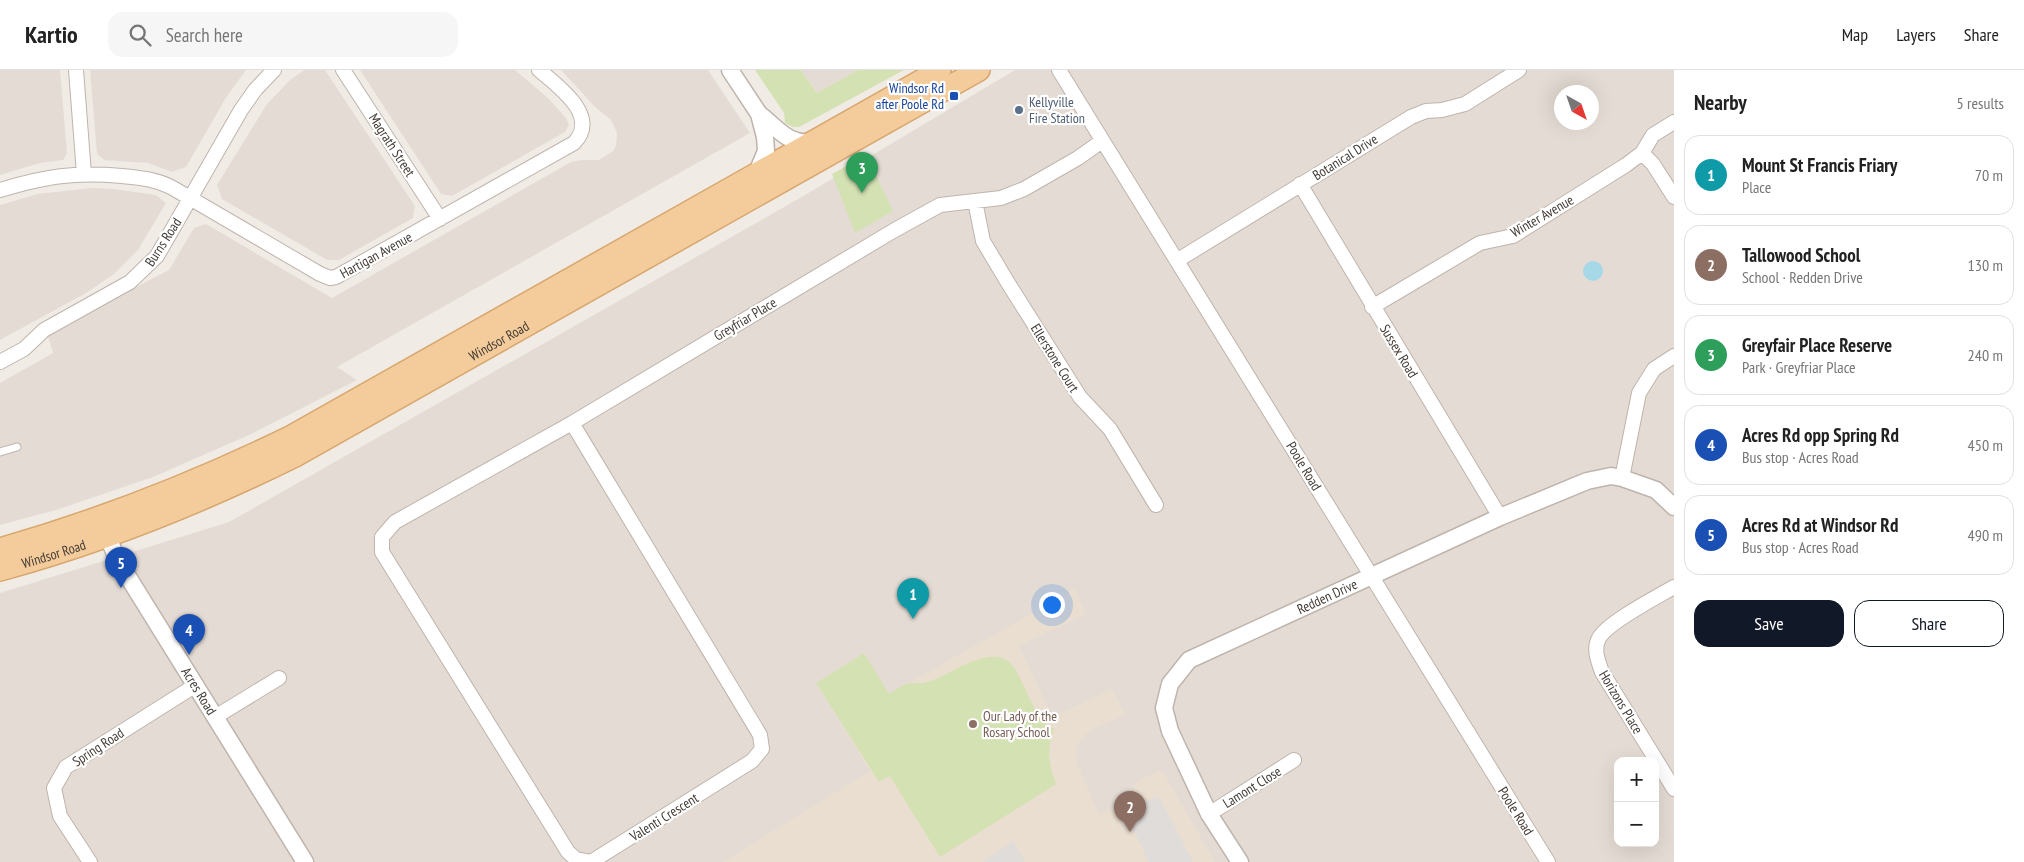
<!DOCTYPE html>
<html lang="en">
<head>
<meta charset="utf-8">
<style>
  :root { --surface:#fff; --page:#f6f6f6; --text:#222; --muted:#767676; --line:#e0e0e0; --accent:#111827 }
  body { margin:0; font-family:"PT Sans Narrow",sans-serif; background:var(--page); color:var(--text) }
  .controls { position:absolute; right:15px; bottom:15px; display:grid; overflow:hidden; border-radius:10px; box-shadow:0 5px 20px #0002 }
  .controls button { width:45px; height:45px; display:grid; place-items:center; padding:0; border:0; border-bottom:1px solid var(--line); background:var(--surface); color:var(--text); font:25px sans-serif }
  .compass { position:absolute; left:1554px; top:15px; width:45px; height:45px; border-radius:50%; background:var(--surface); box-shadow:0 5px 20px #0002; rotate:140deg }
  .you { position:absolute; left:1051px; top:534px; width:18px; height:18px; margin:-12px; border:4px solid #fff; border-radius:50%; background:#1a73e8; box-shadow:0 0 0 8px #1a73e833 }
  .badge { display:grid; place-items:center; width:32px; height:32px; border-radius:50%; background:var(--accent); color:#fff; font-size:16px; font-weight:700 }
  .pin { position:absolute; translate:-50% -41px; filter:drop-shadow(0 1px 2px #0008) }
  .pin::after { content:''; position:absolute; top:26px; width:18px; height:15px; background:inherit; clip-path:polygon(0 0,100% 0,50% 100%) }
  .list { margin:0; padding:0; list-style:none }
  h2 { display:flex; justify-content:space-between; align-items:center; height:65px; margin:0; padding:0 20px; font-size:21px }
  h2 small { font-size:16px; font-weight:400; color:var(--muted) }
  .list li { display:grid; grid-template-columns:32px 1fr auto; gap:15px; align-items:center; box-sizing:border-box; height:80px; margin:0 10px 10px; padding:0 10px; border:1px solid var(--line); border-radius:15px }
  .list b { display:block; font-size:19px; white-space:nowrap }
  .list p { margin:0; font-size:16px; white-space:nowrap; color:var(--muted) }
  .list em { font-size:16px; font-style:normal; color:var(--muted) }
  .actions { display:flex; gap:10px; padding:15px 20px }
  .actions a { flex:1; padding:11px 0; border:1px solid var(--accent); border-radius:15px; text-align:center; font-size:18px; color:var(--accent) }
  .actions .main { background:var(--accent); color:#fff }
  .icon { flex:none; width:28px; height:28px; fill:none; stroke:currentColor; stroke-width:2; stroke-linecap:round; stroke-linejoin:round }
  .map { position:relative; flex:none; width:1674px; height:792px; overflow:hidden }
  header { display:flex; align-items:center; gap:30px; box-sizing:border-box; height:70px; padding:0 25px; background:var(--surface); border-bottom:1px solid var(--line) }
  header strong { font-size:24px }
  nav { display:flex; gap:28px; margin-inline-start:auto; font-size:18px }
  .search { width:350px; height:45px; background:var(--page); display:flex; align-items:center; gap:12px; box-sizing:border-box; padding:0 18px; border-radius:15px; color:var(--muted); font-size:19px }
  main { display:flex }
  aside { flex:1; background:var(--surface) }
  .map>svg:first-child { display:block }
  .residential { fill:#e4dcd4; fill-rule:evenodd }
  .education { fill:#e9ded0 }
  .green { fill:#d4e1b2 }
  .parking { fill:#dfdcda }
  .water { fill:#a7d8e8 }
  .lines { fill:none; stroke-linecap:round; stroke-linejoin:round }
  .service-casing { stroke:#beb4ac; stroke-width:9 }
  .minor-casing { stroke:#beb4ac; stroke-width:16 }
  .tertiary-casing { stroke:#beb4ac; stroke-width:19 }
  .primary-casing { stroke:#d7a66d; stroke-width:24 }
  .service { stroke:#fff; stroke-width:7 }
  .minor { stroke:#fff; stroke-width:14 }
  .tertiary { stroke:#fff; stroke-width:16 }
  .primary { stroke:#f4cc9b; stroke-width:21 }
  .transit-dot { fill:#1a4fb4; stroke:#fff; stroke-width:2 }
  .service-dot { fill:#5c6f8a; stroke:#fff; stroke-width:2 }
  .education-dot { fill:#8d6e63; stroke:#fff; stroke-width:2 }
  .labels { text-anchor:middle; stroke-width:4.5; stroke-linejoin:round; paint-order:stroke }
  .transit-label { font-size:14px; fill:#164399; stroke:#fff; text-anchor:end }
  .service-label { font-size:14px; fill:#4e5e75; stroke:#fff; text-anchor:start }
  .street-label { font-size:14px; fill:#433b35; stroke:#fff }
  .education-label { font-size:14px; fill:#785e54; stroke:#fff; text-anchor:start }
</style>
</head>
<body>
<header>
<strong>Kartio</strong>
<div class="search"><svg class="icon" aria-label="search" viewBox="0 0 24 24"><circle cx="10" cy="10" r="6"/><path d="M15 15l6 6"/></svg>Search here</div>
<nav><a>Map</a><a>Layers</a><a>Share</a></nav>
</header>
<main>
<div class="map">
<svg width="1674" height="792" viewBox="0 0 1674 792">
  <rect width="100%" height="100%" fill="#f1ebe5"/>
  <path class="residential" d="M0,0h60l7,83 -4,7 -23,3 -40,12z
    M90,0h156l-19,26 -41,71 -14,5 -24,-9 -44,-3 -7,-6z
    M304,0h21l90,136 -2,12 -74,42h-12l-105,-61 -5,-14 50,-81 23,-24z
    M360,0h155l33,28 18,20 3,7 -4,7 -113,64 -11,-2z
    M561,0h147l42,63 -413,234 20,13 -108,55 -96,42 -97,33 -56,15v-142l53,-30 -6,-20 122,-63 25,-42 12,-4 126,74 239,-136 11,-2h17l14,-9 3,-5 1,-13 -6,-13 -16,-13z
    M801,0h57l-41,23z
    M1015,0h659v792h-1674v-269l229,-71 571,-324zM1562,22h30v30h-30zM1618,691h37v82h-37z
    M92,118l22,1 42,6 10,8 -28,47 -24,24 -28,19 -86,47v-135l37,-11z"/>
  <path class="education" d="M1075,519l11,25 -67,32 34,71 59,-28 13,26 -35,15 -14,15 1,18 22,51 33,-14 2,-14 7,-7 21,-9 53,92h-492l147,-91 -54,-88 48,-30 25,41z"/>
  <path class="green" d="M755,0h46l16,23 41,-23h46l-105,57h-6l-8,-4 -1,-10z
    M866,85l27,56 -38,22 -23,-59z
    M864,583l25,41c6,-4 13,-9 20,-11 6,0 13,1 19,-1 23,-7 68,-44 87,-13 13,21 17,46 39,60 -8,21 -5,35 2,55l-116,73 -50,-81 -11,6 -63,-99z"/>
  <path class="parking" d="M1159,727l34,65h-44l-26,-54z
    M1013,772l12,20h-43z"/>
  <path class="water" d="M1583 201a10 10 0 1 1 20 0a10 10 0 1 1-20 0Z"/>
  <g class="lines">
    <defs>
      <path id="service" d="M0,382l17,-5"/>
      <path id="minor" d="M76,0l8,104
        M343,0l97,149
        M1059,0l489,792
        M1642,83l11,11 21,33
        M1300,114l200,333
        M0,120c47,-14 73,-18 122,-14 18,2 33,3 49,11l149,87 10,4 6,-1 238,-134c26,-27 -15,-56 -35,-73
        M975,131l8,40 25,42 72,114 30,32 46,76
        M1178,190l233,-143 15,-6 16,-1 23,-6 54,-34
        M1372,237l108,-64 33,-7 113,-71 16,-12 11,-18 21,-13
        M0,292l24,-13 20,-19 86,-48 27,-26 84,-146 14,-20 19,-20
        M572,353l188,312 2,14 -10,12 -161,101 -15,-3 -8,-7 -186,-300v-15l13,-15 177,-99 321,-192 47,-26 61,-7 23,-9 54,-31 24,-17
        M1622,408l17,-85 15,-24 20,-13
        M1674,517c-17,10 -66,35 -75,51 -6,11 -1,23 3,34l72,117
        M215,647l64,-39
        M1209,744l85,-54
        M90,792l-30,-46 -6,-28 12,-21 130,-82"/>
      <g id="tertiary">
        <path d="M730,0l29,44 6,23 1,14 -10,24"/>
        <path d="M759,44c18,13 29,32 54,28"/>
        <path id="s1" d="M104,457l13,32 188,303"/>
        <path id="s2" d="M1240,792l-31,-48 -39,-83 -6,-23 6,-24 19,-24 311,-143 87,-36 24,-5 11,2 34,12 18,17"/>
      </g>
      <g id="primary">
        <path d="M0,479c101,-29 198,-67 292,-113l648,-366"/>
        <path id="s3" d="M0,500c103,-28 200,-67 295,-114l684,-386"/>
      </g>
    </defs>
    <use href="#service" class="service-casing"/>
    <use href="#minor" class="minor-casing"/>
    <use href="#tertiary" class="tertiary-casing"/>
    <use href="#primary" class="primary-casing"/>
    <use href="#service" class="service"/>
    <use href="#minor" class="minor"/>
    <use href="#tertiary" class="tertiary"/>
    <use href="#primary" class="primary"/>
  </g>
  <rect class="transit-dot" x="949" y="21" width="10" height="10" rx="2.5"/>
  <circle class="service-dot" cx="1019" cy="40" r="5"/>
  <circle class="education-dot" cx="973" cy="654" r="5"/>
  <g class="labels">
    <g class="transit-label">
      <text x="944" y="23">Windsor Rd<tspan x="944" dy="16">after Poole Rd</tspan></text>
    </g>
    <g class="service-label">
      <text x="1029" y="37">Kellyville<tspan x="1029" dy="16">Fire Station</tspan></text>
    </g>
    <g class="street-label">
      <text transform="translate(392 75) rotate(57)" y="5">Magrath Street</text>
      <text transform="translate(1345 87) rotate(-32)" y="5">Botanical Drive</text>
      <text transform="translate(1542 146) rotate(-30)" y="5">Winter Avenue</text>
      <text transform="translate(163 172) rotate(-57)" y="5">Burns Road</text>
      <text transform="translate(376 185) rotate(-29)" y="5">Hartigan Avenue</text>
      <text transform="translate(745 249) rotate(-31)" y="5">Greyfriar Place</text>
      <text dy="5" stroke="none"><textPath href="#s3" startOffset="551">Windsor Road</textPath></text>
      <text transform="translate(1399 281) rotate(59)" y="5">Sussex Road</text>
      <text transform="translate(1055 288) rotate(58)" y="5">Ellerstone Court</text>
      <text transform="translate(1304 396) rotate(59)" y="5">Poole Road</text>
      <text dy="5" stroke="none"><textPath href="#s3" startOffset="56">Windsor Road</textPath></text>
      <text dy="5" stroke="none"><textPath href="#s2" startOffset="380">Redden Drive</textPath></text>
      <text dy="5" stroke="none"><textPath href="#s1" startOffset="190">Acres Road</textPath></text>
      <text transform="translate(1621 632) rotate(59)" y="5">Horizons Place</text>
      <text transform="translate(98 677) rotate(-33)" y="5">Spring Road</text>
      <text transform="translate(1252 717) rotate(-32)" y="5">Lamont Close</text>
      <text transform="translate(1516 741) rotate(58)" y="5">Poole Road</text>
      <text transform="translate(664 747) rotate(-32)" y="5">Valenti Crescent</text>
    </g>
    <g class="education-label">
      <text x="983" y="651">Our Lady of the<tspan x="983" dy="16">Rosary School</tspan></text>
    </g>
  </g>
</svg>
<div class="controls">
<button>+</button>
<button>−</button>
</div>
<svg class="compass" viewBox="-18 -18 36 36"><path d="M0-13l5 13h-10z" fill="#e53935"/><path d="M0 13l5-13h-10z" fill="#767676"/></svg>
<div class="you"></div>
<div class="pin badge" style="left:913px;top:549px;background:#0f9aa8">1</div>
<div class="pin badge" style="left:1130px;top:762px;background:#8d6e63">2</div>
<div class="pin badge" style="left:862px;top:123px;background:#2e9e5b">3</div>
<div class="pin badge" style="left:189px;top:585px;background:#1a4fb4">4</div>
<div class="pin badge" style="left:121px;top:518px;background:#1a4fb4">5</div>
</div>
<aside>
<h2>Nearby<small>5 results</small></h2>
<ul class="list">
<li><span class="badge" style="background:#0f9aa8">1</span><div><b>Mount St Francis Friary</b><p>Place</p></div><em>70 m</em></li>
<li><span class="badge" style="background:#8d6e63">2</span><div><b>Tallowood School</b><p>School · Redden Drive</p></div><em>130 m</em></li>
<li><span class="badge" style="background:#2e9e5b">3</span><div><b>Greyfair Place Reserve</b><p>Park · Greyfriar Place</p></div><em>240 m</em></li>
<li><span class="badge" style="background:#1a4fb4">4</span><div><b>Acres Rd opp Spring Rd</b><p>Bus stop · Acres Road</p></div><em>450 m</em></li>
<li><span class="badge" style="background:#1a4fb4">5</span><div><b>Acres Rd at Windsor Rd</b><p>Bus stop · Acres Road</p></div><em>490 m</em></li>
</ul>
<div class="actions"><a class="main">Save</a><a>Share</a></div>
</aside>
</main>
</body>
</html>
